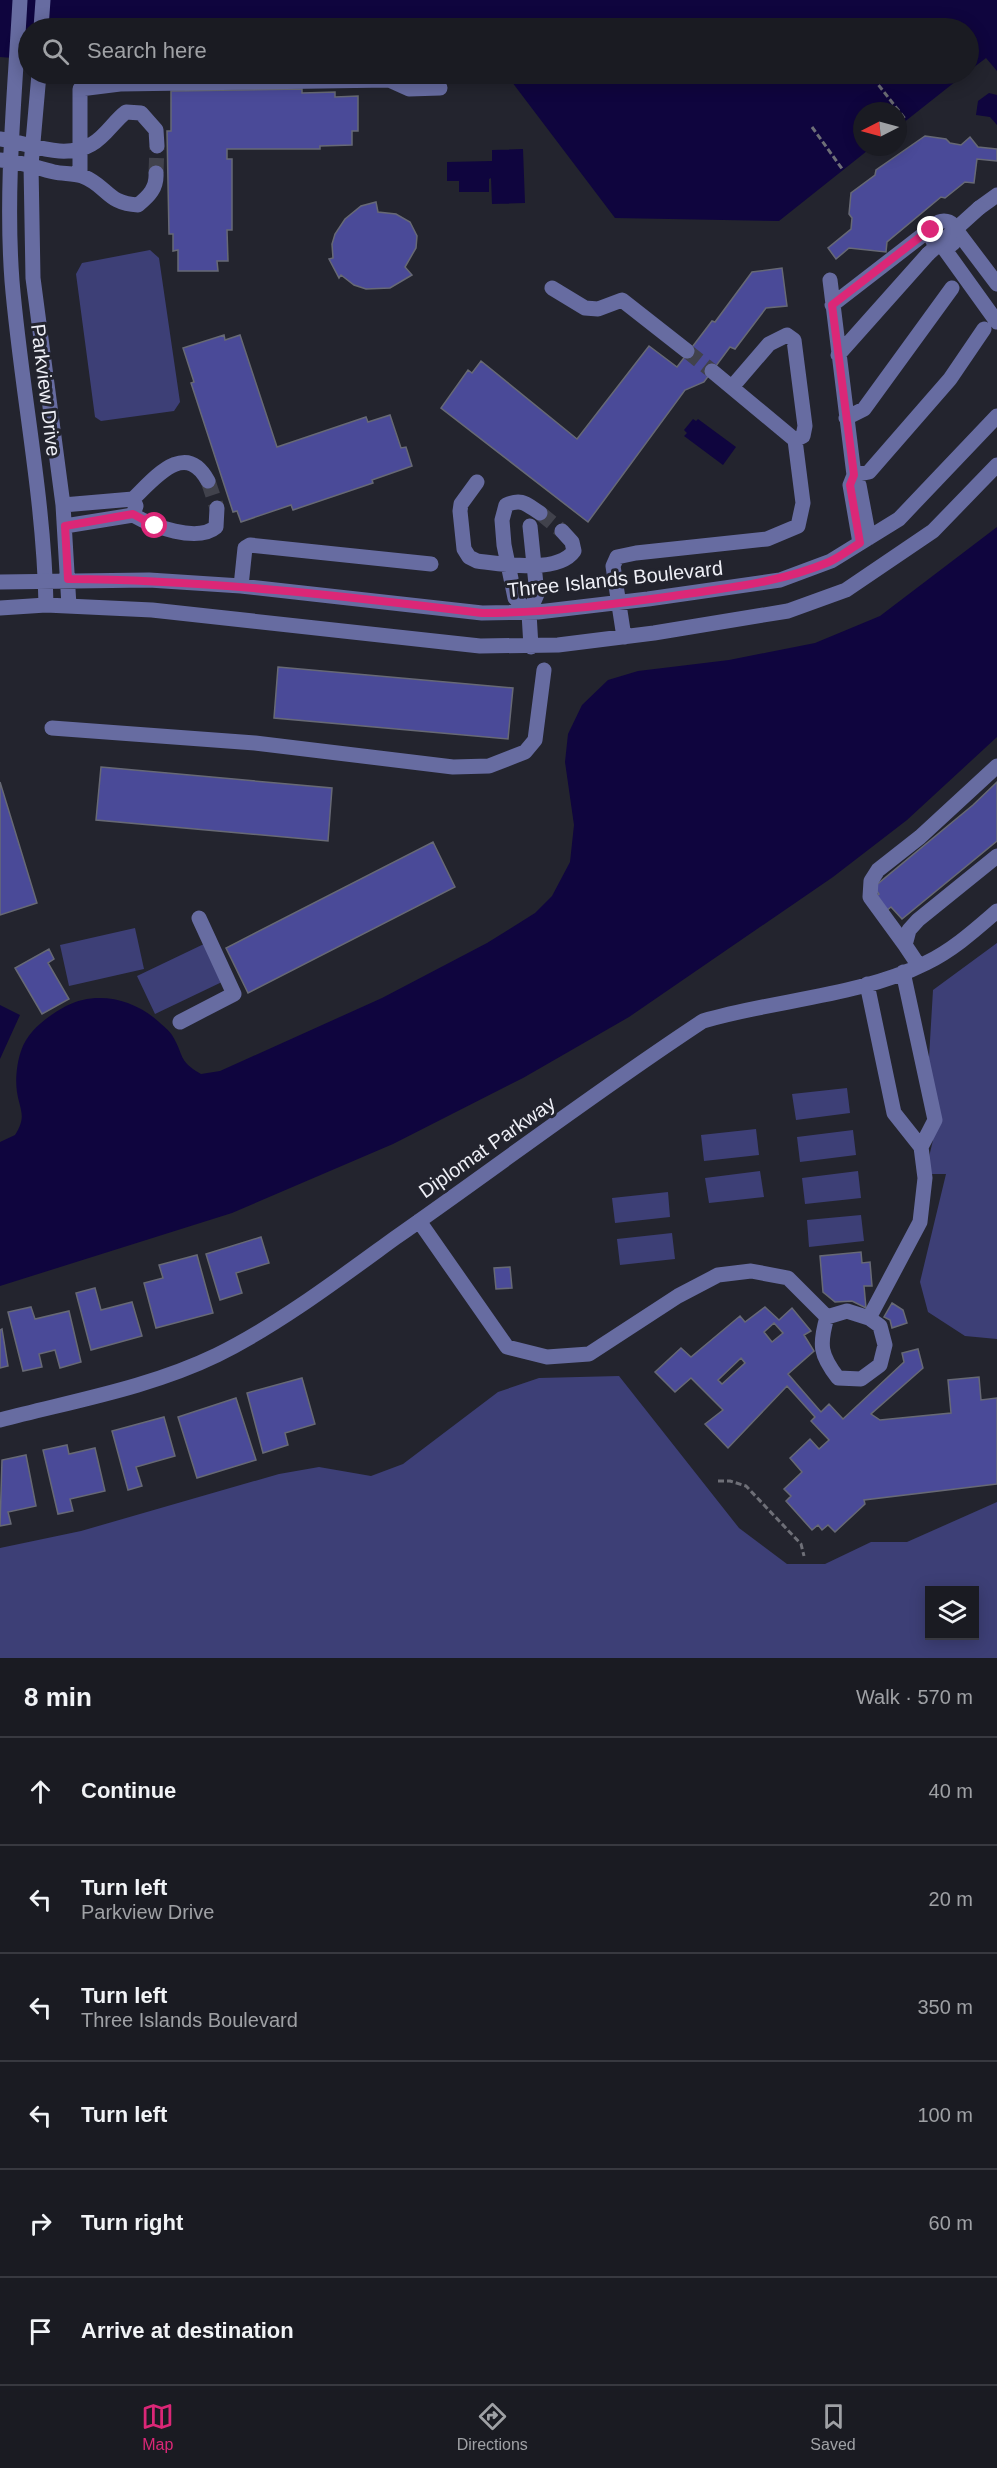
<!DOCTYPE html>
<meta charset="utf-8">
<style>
body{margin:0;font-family:Helvetica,sans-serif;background:#23242a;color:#f1f3f6}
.controls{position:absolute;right:18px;bottom:18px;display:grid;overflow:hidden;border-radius:0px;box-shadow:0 3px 15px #0003}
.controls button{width:54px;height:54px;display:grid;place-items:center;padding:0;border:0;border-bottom:2px solid #383940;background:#1a1b22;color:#f1f3f6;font:30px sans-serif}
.compass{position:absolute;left:853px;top:102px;width:54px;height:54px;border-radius:50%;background:#1a1b22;box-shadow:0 3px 15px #0003;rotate:264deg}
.stop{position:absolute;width:18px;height:18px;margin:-14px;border:4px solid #db2777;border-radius:50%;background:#fff}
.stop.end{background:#db2777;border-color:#fff;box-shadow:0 2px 6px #0008}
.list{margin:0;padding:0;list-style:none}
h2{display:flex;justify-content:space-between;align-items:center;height:78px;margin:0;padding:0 24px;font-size:26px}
h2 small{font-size:20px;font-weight:400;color:#9fa1a5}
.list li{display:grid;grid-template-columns:39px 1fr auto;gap:18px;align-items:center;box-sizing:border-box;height:108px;padding:0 24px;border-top:2px solid #383940}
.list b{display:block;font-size:22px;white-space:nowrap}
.list p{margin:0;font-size:20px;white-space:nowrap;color:#9fa1a5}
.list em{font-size:20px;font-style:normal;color:#9fa1a5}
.icon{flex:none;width:33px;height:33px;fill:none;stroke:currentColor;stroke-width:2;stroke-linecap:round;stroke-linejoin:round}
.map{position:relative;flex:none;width:997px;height:1658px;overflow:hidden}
.search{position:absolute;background:#1a1b22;box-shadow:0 3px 15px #0003;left:18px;right:18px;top:18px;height:66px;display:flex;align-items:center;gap:15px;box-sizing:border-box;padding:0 21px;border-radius:33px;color:#9fa1a5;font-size:22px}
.sheet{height:726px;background:#1a1b22}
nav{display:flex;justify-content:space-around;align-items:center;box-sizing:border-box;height:84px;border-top:2px solid #383940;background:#1a1b22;font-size:16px;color:#9fa1a5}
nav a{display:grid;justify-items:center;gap:3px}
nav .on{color:#db2777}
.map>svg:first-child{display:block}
</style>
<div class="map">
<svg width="997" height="1658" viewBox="0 0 997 1658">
<rect width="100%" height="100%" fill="#23242e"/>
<path fill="#3d3f76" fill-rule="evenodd" d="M150,250L159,258L180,402L174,411L101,421L95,417L76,274L82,263Z
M135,928L144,969L69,986L60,945Z
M206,943L224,981L155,1014L137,976Z
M997,943V1339L965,1336L928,1312L920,1282L946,1174H925L933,1140L928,1075L933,990Z
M847,1088L850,1113L796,1120L792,1094Z
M756,1129L759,1155L704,1161L701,1135Z
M853,1130L856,1155L800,1162L797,1137Z
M760,1171L764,1197L709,1203L705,1178Z
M858,1171L861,1198L805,1204L802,1178Z
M668,1192L670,1217L615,1223L612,1198Z
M861,1215L864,1241L809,1247L807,1220Z
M672,1233L675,1259L620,1265L617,1239Z
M619,1376L739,1528L787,1564H825L871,1542H907L997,1502V1658H0V1548L81,1531L279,1474L319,1467L371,1476L403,1464L498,1392L539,1378ZM930,1590H974V1636H930Z"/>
<path fill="#0f053e" d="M0,0H997V71L986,58L969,71L968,28H28V59L0,57Z
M506,74H965L898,127V111H862V147H872L779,221L615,218Z
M989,93L997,95V125L990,117L976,115L978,101Z
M523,149L525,203L492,204L491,178L489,179V192H459V181H447V162L492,161V150Z
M693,419L696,421L698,419L736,447L723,465L684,436L687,433L684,430Z
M997,527V737L907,820L833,877L629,1017L523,1078L393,1144L232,1213L0,1286V1142L15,1135C27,1116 20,1111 17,1092C15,1080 17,1062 21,1051C28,1030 48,1016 66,1006C97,990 134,999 159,1022C163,1026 169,1030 172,1035C185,1056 177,1060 201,1074L220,1071L382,998L487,943L535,913L552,896L570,862L574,825L565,762L568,734L582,705L608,680L638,671L729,660L815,643L880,616Z
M0,1005L20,1015L0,1059Z"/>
<path fill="#4a4a98" stroke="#676975" stroke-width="1.5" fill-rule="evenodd" d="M302,89V93L335,92V97L358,96V131H352V145L320,146V149H227V159H232V230H227L228,261H217L218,271H178V250L173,251V234H169L167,131H171V91Z
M925,136L946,139L950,143L961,145L970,137L978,147L997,149V161L977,159L974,183L965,182L945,198L941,197L887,242L886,252L849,248L836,259L828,248L851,229L852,218L849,214L851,193L875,175L876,170Z
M376,202L378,212L396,214L410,222L417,236L416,248L405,267L412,275L390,288L366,289L354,285L341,275L339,278L329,259L333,258L332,244L335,234L345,219L361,206Z
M782,268L787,306L766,308L735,349L730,347L704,382L685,390L588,522L441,408L468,370L472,373L481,361L577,439L649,346L677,367L712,321L715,322L752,272Z
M224,335L225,340L240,335L277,447L366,417L368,422L390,415L401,448L406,447L412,466L372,480L373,483L293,510L291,505L241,522L237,511L233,512L191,383L194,382L183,348Z
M278,667L513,688L508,739L274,718Z
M101,767L332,788L328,841L96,820Z
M0,782L37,903L0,915Z
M997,782V841L902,919L891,907L886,911L875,897L879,894L874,887L973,805Z
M433,842L455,887L248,993L226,948Z
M49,949L54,959L48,963L69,999L42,1014L15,968Z
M261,1237L269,1263L236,1273L242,1293L220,1300L206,1254Z
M861,1252L862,1263L870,1262L872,1286H864L866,1308L852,1301L835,1302L823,1292L820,1256Z
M197,1255L213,1313L156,1328L144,1283L163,1278L159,1265Z
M510,1267L512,1288L496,1289L494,1268Z
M95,1288L101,1310L132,1302L142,1336L91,1350L76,1293Z
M892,1303L903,1310L907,1323L892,1328L890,1320L884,1317Z
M31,1307L35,1319L69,1311L81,1362L60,1368L55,1350L39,1354L42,1367L23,1371L8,1312Z
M765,1307L779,1320L792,1308L811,1331L804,1335L814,1351L788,1374L821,1412L829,1404L843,1419L904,1362L902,1353L918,1349L923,1368L871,1414L880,1420L951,1413L948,1380L979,1377L981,1400L997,1398V1484L864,1500L865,1504L835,1532L828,1525L822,1530L818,1525L812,1530L786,1501L791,1496L784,1489L802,1472L790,1458L810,1439L819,1449L829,1440L811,1421L815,1417L787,1386L728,1448L705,1424L723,1410L691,1378L675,1392L655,1372L681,1348L691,1357L740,1316L745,1322ZM774,1323L783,1333L772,1342L764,1332ZM741,1358L745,1363L722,1384L718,1380Z
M2,1329L8,1366L0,1368V1330Z
M302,1378L315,1424L285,1433L288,1445L263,1453L247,1393Z
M236,1398L256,1460L197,1478L178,1417Z
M164,1417L175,1456L136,1467L142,1486L128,1490L112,1431Z
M67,1445L69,1454L95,1448L105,1491L70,1499L73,1511L58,1514L43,1450Z
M26,1455L36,1506L8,1512L11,1524L0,1526L2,1460Z"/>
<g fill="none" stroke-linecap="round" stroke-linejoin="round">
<path stroke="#41424c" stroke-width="15" stroke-dasharray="15 8" stroke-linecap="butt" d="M156,173L157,146
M687,351L712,371
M208,481L217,508
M540,513L562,531"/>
<path stroke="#6e6f77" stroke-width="3" stroke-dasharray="6 3" stroke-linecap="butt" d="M873,78L906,120
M812,127L843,170
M718,1481H730L746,1486L801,1544L804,1556"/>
<path stroke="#676ca1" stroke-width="15" d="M20,0C15,93 5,188 12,281C21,389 44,496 46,605
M41,28L43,0
M39,74L31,165L33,278L63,505L69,606
M0,139C30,143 63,161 92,144C105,137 114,121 126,112L141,113L156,130L157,146
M0,160C19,161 36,168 54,172C63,174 74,173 82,176C107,185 107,204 138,205C149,196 157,188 156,173
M80,175V89L120,84L389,80L409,89L440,88
M979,208L997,195
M931 234a13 13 0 1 1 26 0a13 13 0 1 1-26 0Z
M957,231L997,284
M943,247L997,322
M830,280L854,475L869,472L950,379L984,329
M552,288L585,308L598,309L622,300L687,351
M832,305L933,227
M838,355L928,254
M732,387L769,344L787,335L794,340L805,426L803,436L795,440
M846,418L864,409L952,288
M477,482L461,504L460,511L464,549L469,557L477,561C502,564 558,574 574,551L572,542L562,531
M133,499C154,479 185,439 208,481
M63,505L133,499L136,506L133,515L65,526
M133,515C152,526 197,543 216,527L217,508
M530,526L537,594L529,613L531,647
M860,543L850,485L854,475L859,485L869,538
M0,582L149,580L241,586L482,613L538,612L648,599L780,580L831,561L899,519L997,416
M241,586L245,548L250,545L431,564
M0,608L46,605L152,610L480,646L558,645L654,633L788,611L846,590L933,531L997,465
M529,613L515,598L504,545L502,520L506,505C522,498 526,504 540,513
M624,637L613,566L617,557L636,553L767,539L798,526L803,503L795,440L712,371
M52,728L255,743L453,767L489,766L525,752L535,740L544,670
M905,945L870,897L871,881L878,870L920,837L997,766
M919,966L905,945L909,930L918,920L997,856
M903,972L935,1120L921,1147
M180,1022L234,994L199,918
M419,1221L507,1347L547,1357L589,1354L678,1296L718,1275L751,1271L788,1278L827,1317L847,1311L869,1318L920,1222L925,1178L921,1147L894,1113L867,984
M827,1317C819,1345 820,1355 838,1378L861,1379L880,1365L885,1345L880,1326L869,1318
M0,1420C72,1401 149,1388 217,1355C278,1325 340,1278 395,1238C498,1166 598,1090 703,1021C774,1000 861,996 926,963C953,950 975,930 997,911"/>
<path stroke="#676ca1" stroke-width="15" d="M928,254L979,208"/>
</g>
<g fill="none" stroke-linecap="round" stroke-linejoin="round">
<path stroke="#db2777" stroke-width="8" d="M155,526L133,514L65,526L68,579C207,580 344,596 482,613C546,613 609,605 673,596C726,588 779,583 829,562C840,557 850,549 860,543L850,485L854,475L832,305L933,227L931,230"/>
</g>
<g text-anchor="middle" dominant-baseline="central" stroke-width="6" stroke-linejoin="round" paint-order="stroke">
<g font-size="20" fill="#eeeff6" stroke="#23242e">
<text transform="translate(46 390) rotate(83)">Parkview Drive</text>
<text transform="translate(615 579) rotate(-6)">Three Islands Boulevard</text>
<text transform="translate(487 1147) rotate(-35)">Diplomat Parkway</text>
</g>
</g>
</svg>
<div class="controls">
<button><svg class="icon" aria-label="layers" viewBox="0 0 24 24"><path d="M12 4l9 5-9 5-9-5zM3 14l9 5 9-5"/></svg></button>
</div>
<svg class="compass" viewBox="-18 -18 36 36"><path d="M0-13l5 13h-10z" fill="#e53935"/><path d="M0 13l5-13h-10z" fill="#9fa1a5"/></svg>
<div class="stop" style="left:155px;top:526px"></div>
<div class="stop end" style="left:931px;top:230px"></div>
<div class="search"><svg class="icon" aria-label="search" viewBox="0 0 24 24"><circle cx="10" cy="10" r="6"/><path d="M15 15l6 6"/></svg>Search here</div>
</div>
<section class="sheet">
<h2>8 min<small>Walk · 570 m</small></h2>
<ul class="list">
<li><svg class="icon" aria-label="ahead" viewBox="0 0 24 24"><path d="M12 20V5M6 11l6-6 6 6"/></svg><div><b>Continue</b></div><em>40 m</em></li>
<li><svg class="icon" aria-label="left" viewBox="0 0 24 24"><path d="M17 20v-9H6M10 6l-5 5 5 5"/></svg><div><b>Turn left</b><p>Parkview Drive</p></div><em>20 m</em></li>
<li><svg class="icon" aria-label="left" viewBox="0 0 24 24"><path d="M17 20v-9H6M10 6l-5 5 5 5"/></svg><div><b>Turn left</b><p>Three Islands Boulevard</p></div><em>350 m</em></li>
<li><svg class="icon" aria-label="left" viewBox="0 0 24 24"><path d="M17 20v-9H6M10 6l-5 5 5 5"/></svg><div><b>Turn left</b></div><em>100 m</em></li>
<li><svg class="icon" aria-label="right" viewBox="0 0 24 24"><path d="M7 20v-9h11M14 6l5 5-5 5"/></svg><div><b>Turn right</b></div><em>60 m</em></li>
<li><svg class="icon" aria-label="arrive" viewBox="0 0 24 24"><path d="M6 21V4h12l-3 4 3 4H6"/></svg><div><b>Arrive at destination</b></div></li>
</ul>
</section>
<nav>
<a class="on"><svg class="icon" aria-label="map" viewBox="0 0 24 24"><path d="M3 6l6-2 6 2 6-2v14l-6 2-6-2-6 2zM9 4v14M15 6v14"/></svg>Map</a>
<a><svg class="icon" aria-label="directions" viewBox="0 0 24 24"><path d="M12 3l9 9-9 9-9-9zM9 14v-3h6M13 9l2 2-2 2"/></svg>Directions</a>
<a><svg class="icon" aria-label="saved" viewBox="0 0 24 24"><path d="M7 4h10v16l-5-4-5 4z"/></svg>Saved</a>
</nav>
